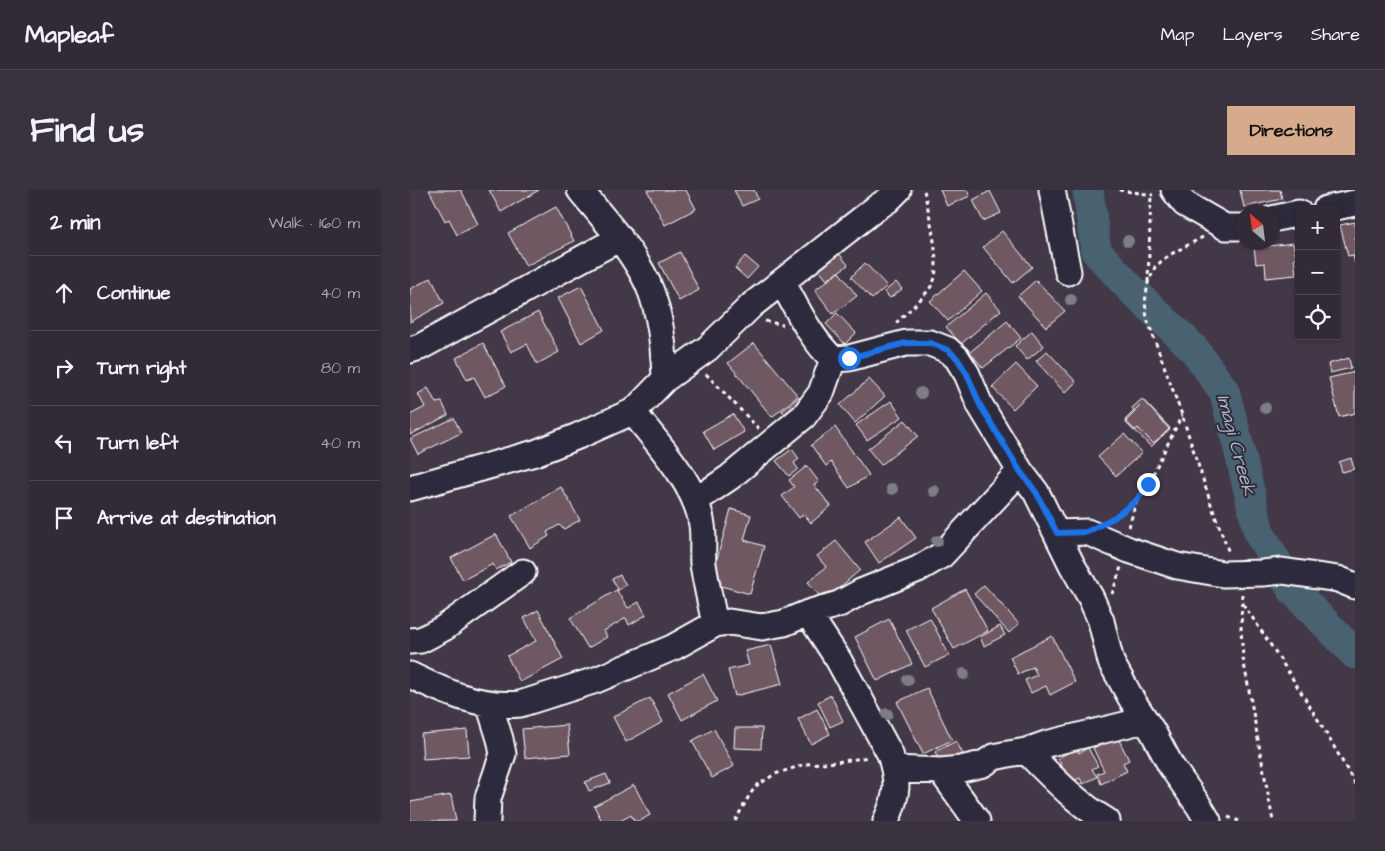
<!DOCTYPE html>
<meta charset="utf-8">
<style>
body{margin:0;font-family:"Architects Daughter",sans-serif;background:#3a323e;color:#f1f3f6}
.controls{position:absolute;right:15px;top:15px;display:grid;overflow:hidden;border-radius:0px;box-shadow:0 1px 4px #0004}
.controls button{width:45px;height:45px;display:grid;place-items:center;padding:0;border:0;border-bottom:1px solid #4d4651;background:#322a36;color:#f1f3f6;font:25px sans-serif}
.compass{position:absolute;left:825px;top:15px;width:45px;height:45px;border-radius:50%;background:#322a36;box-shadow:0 1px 4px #0004;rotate:332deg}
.stop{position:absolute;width:15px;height:15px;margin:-11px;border:4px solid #1a73e8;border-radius:50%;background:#fff}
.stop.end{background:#1a73e8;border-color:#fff;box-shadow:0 1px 5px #0008}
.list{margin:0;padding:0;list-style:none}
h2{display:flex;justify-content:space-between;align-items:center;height:65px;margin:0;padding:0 20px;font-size:21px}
h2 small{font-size:16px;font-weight:400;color:#a8a7ad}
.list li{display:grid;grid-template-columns:32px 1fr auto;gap:15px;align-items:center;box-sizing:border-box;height:75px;padding:0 20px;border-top:1px solid #4d4651}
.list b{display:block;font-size:19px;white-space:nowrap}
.list em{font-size:16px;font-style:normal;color:#a8a7ad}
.icon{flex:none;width:28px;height:28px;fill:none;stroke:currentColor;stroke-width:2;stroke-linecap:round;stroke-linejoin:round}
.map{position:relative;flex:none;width:945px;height:631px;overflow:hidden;border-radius:0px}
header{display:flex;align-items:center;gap:30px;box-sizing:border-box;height:70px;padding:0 25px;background:#322a36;border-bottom:1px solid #4d4651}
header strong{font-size:24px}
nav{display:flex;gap:28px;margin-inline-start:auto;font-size:18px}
.intro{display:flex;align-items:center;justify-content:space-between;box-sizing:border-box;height:120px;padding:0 30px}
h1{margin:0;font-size:35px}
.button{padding:12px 22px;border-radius:0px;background:#d6ab8b;color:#111;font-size:18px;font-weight:700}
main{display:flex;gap:30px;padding:0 30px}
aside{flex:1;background:#322a36;border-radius:0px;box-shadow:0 1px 4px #0004}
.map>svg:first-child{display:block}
</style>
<header>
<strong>Mapleaf</strong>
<nav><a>Map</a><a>Layers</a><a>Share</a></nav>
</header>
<div class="intro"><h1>Find us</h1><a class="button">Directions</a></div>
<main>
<aside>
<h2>2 min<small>Walk · 160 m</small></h2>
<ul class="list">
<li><svg class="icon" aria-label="ahead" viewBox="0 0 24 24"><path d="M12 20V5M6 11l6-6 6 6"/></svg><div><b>Continue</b></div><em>40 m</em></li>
<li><svg class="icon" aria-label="right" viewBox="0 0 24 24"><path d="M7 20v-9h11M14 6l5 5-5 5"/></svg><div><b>Turn right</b></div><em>80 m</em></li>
<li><svg class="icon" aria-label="left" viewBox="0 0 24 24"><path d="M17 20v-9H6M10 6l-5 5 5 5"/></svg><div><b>Turn left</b></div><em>40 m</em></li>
<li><svg class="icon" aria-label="arrive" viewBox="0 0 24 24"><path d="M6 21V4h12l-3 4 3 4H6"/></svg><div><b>Arrive at destination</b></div></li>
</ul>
</aside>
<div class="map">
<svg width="945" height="631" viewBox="0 0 945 631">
<rect width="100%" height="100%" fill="#423848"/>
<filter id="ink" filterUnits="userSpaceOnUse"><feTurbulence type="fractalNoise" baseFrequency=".02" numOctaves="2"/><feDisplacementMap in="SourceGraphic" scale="10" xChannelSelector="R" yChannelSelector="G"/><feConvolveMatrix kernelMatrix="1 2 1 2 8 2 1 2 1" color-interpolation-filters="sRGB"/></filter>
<g filter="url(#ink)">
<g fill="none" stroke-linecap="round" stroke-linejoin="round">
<path stroke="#496271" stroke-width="31" d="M678,0L686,61L720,98L784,159L814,201L825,242L849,343L883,400L945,464"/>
</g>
<path fill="#6f5862" stroke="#fff" d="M19,0H51L68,34L47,45L39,29L35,31Z
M79,0H129L91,22Z
M237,0H276L286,19L255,35Z
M324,0H344L348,9L332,16Z
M530,0H557L560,6L537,16Z
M830,0H870L872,9L834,17Z
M580,1L591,23L573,31L563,10Z
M146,17L164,51L116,76L98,43Z
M945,32V74L943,65L938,66L930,35Z
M592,41L622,77L603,93L573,57Z
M883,53L886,68H884L886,85L856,88L855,73L846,74L844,58Z
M270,62L289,100L269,111L249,73Z
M428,62L438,75L417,90L407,78Z
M335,66L348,77L337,89L325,78Z
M455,73L477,96L462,109L441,87Z
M554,81L572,101L538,131L520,111Z
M429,82L447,106L423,124L405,100Z
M21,88L34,113L0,132V99Z
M626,90L655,121L636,137L608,106Z
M486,92L492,99L480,108L474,102Z
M171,96L194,140L171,153L148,108Z
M576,103L591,120L551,154L536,137Z
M128,122L149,162L127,174L117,154L101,162L90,142Z
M427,123L446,143L435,154L416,134Z
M597,131L611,148L573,178L560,162Z
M622,141L634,156L617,170L605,156Z
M73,153L96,196L75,207L64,187L57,190L46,168Z
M344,153L388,206L362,227L318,173Z
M637,161L666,192L655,203L626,171Z
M939,168L941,178L920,183L918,174Z
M606,174L627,196L603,219L582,197Z
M945,182V223L929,227L919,188Z
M459,189L475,206L445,233L430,215Z
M18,198L26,213L32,212L38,225L0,245V225L15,217L8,204Z
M389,207L396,216L380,229L372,221Z
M732,209L760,240L743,253L728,238L724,241L715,232L725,222L722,218Z
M481,211L492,227L457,250L446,235Z
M734,211L760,238L741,257L715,230Z
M323,224L334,242L304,260L293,241Z
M44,228L51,243L8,264L0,249Z
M495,230L508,246L471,275L458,259Z
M425,237L459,285L439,298L421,272L416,276L401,255Z
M714,244L732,263L706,286L688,267Z
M382,259L389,269L384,273L388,279L379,286L366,271Z
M941,268L944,279L932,282L929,272Z
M397,276L409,292L404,295L421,316L401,333L394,324L389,328L372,306L384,297L379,290Z
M151,297L170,330L154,339L149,335L137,342L139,346L120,358L101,326Z
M321,319L341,325L334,350L354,356L340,404L300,393Z
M491,327L506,348L469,373L455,352Z
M86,344L101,372L86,380L83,374L53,390L41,368Z
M426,351L450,380L414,411L398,392L416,377L407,366Z
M210,385L216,395L207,401L218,418L229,412L236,425L219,435L216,428L194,441L197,447L178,458L160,428L208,399L202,389Z
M574,395L609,434L599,443L564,404Z
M555,399L578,441L544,459L521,418Z
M128,420L153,469L110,492L97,466L126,451L114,428Z
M520,428L539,465L515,477L496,440Z
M479,429L502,474L467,491L445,447Z
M590,436L595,445L574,456L570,447Z
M642,446L665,492L640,505L636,496L621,503L615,490L627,485L623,477L608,484L600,467Z
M361,455L372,494L325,506L318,480L339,475L335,461Z
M293,484L307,511L272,530L258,503Z
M517,498L542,550L513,564L487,512Z
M421,505L433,531L420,537L408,512Z
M240,508L253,532L216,552L203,527Z
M407,519L420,544L401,554L388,529Z
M157,535L160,564L115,568L112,539Z
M325,538H352L351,559L324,558Z
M304,539L324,576L302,588L282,551Z
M57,540L59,566L13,569L11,544Z
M707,546L719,570L713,573L717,581L691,594L687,584L694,581L683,558Z
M546,551L553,564L532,575L525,562Z
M667,558L669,563L678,558L688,576L682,579L687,587L673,594L670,588L660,593L648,568Z
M196,584L200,593L179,601L175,592Z
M224,595L240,625L230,631H224L221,625L210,631H192L184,616Z
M41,605L46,631H0V612Z"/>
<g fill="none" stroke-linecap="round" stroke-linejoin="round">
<g stroke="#fff" stroke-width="29">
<path id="minor" d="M170,0C192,27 216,53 233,84C250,114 254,155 255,189
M642,0L658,82
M764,0L775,14L815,37H832
M916,19L945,13
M862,29L889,23
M372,92C387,118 400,148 423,169L439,168L496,153H520L538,160L547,168L557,184L570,215L610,281L626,302L662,375L681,408L691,431L701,472L722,510L743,542L761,576L789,616L798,631
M0,160L10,157L210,48
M223,222C247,253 287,295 292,335C294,348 292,361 293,374C296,394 301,414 305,434
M0,298L125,263L168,246L224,221L255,189L298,158L342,115L466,18L478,10L488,0
M285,311L320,287L394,226L411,203L423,169
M647,343L677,342L719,360L767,376L813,384L853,383L872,381L928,389L945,396
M398,423L428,469L480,564C489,593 488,604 476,631
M0,451L11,450L34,438L113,382
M0,485C35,502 70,518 110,514L186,490L264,457L305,434L319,432L352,437L374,433L398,423L429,414L451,402L508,379L532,365L610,281
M616,561C641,586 666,613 697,631
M484,579L531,581L551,579L573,574L584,567L598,564L616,561L636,554L735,530
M531,581L567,631
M77,631L78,608L93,564L90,549L79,514"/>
</g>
<path stroke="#fff" stroke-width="3" stroke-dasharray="4 4" stroke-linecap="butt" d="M709,0L743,5
M793,47L763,63L753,70L745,77L738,93L735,112L737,129L772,225L801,314L819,363
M738,92L741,5
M355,131L373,135
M486,133C496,123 517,105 523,93C532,75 518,20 514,0
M296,184L349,239
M700,330L726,311L738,294L772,225
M719,337L726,312
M702,404L711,377
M832,404L831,440L833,468L863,631
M833,414C873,472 911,532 945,594
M818,627L829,631
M325,631L339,606L346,596L365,584L396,574L427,572L459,567"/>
<use href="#minor" stroke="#2f2a3d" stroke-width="25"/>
</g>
<g fill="#7d7d82">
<circle cx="718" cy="51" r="6"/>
<circle cx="661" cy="110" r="6"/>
<circle cx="511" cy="203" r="6"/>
<circle cx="855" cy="218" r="6"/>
<circle cx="482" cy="299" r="6"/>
<circle cx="524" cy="301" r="6"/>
<circle cx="527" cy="351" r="6"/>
<circle cx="554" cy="484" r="6"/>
<circle cx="498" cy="490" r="6"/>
<circle cx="477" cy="524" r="6"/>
</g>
</g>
<g fill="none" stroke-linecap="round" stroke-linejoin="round" filter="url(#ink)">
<path stroke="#1a73e8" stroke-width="6" d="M439,168L496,153H520L538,160L547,168L557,184L570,215L610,281L626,302L647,343L677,342L705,327L726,311L738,294"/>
</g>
<g text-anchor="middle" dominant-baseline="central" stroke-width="4" stroke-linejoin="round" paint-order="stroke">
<g font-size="19" font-style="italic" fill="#adb8bf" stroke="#2f2a3d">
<text transform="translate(826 255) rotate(75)">Imagi Creek</text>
</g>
</g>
</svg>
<div class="controls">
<button>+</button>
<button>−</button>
<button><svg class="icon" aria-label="locate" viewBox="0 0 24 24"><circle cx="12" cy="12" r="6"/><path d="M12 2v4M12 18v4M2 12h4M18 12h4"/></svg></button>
</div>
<svg class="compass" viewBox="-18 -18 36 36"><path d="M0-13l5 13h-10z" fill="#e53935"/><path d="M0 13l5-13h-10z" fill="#a8a7ad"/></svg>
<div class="stop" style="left:439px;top:168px"></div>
<div class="stop end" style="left:738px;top:294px"></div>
</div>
</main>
